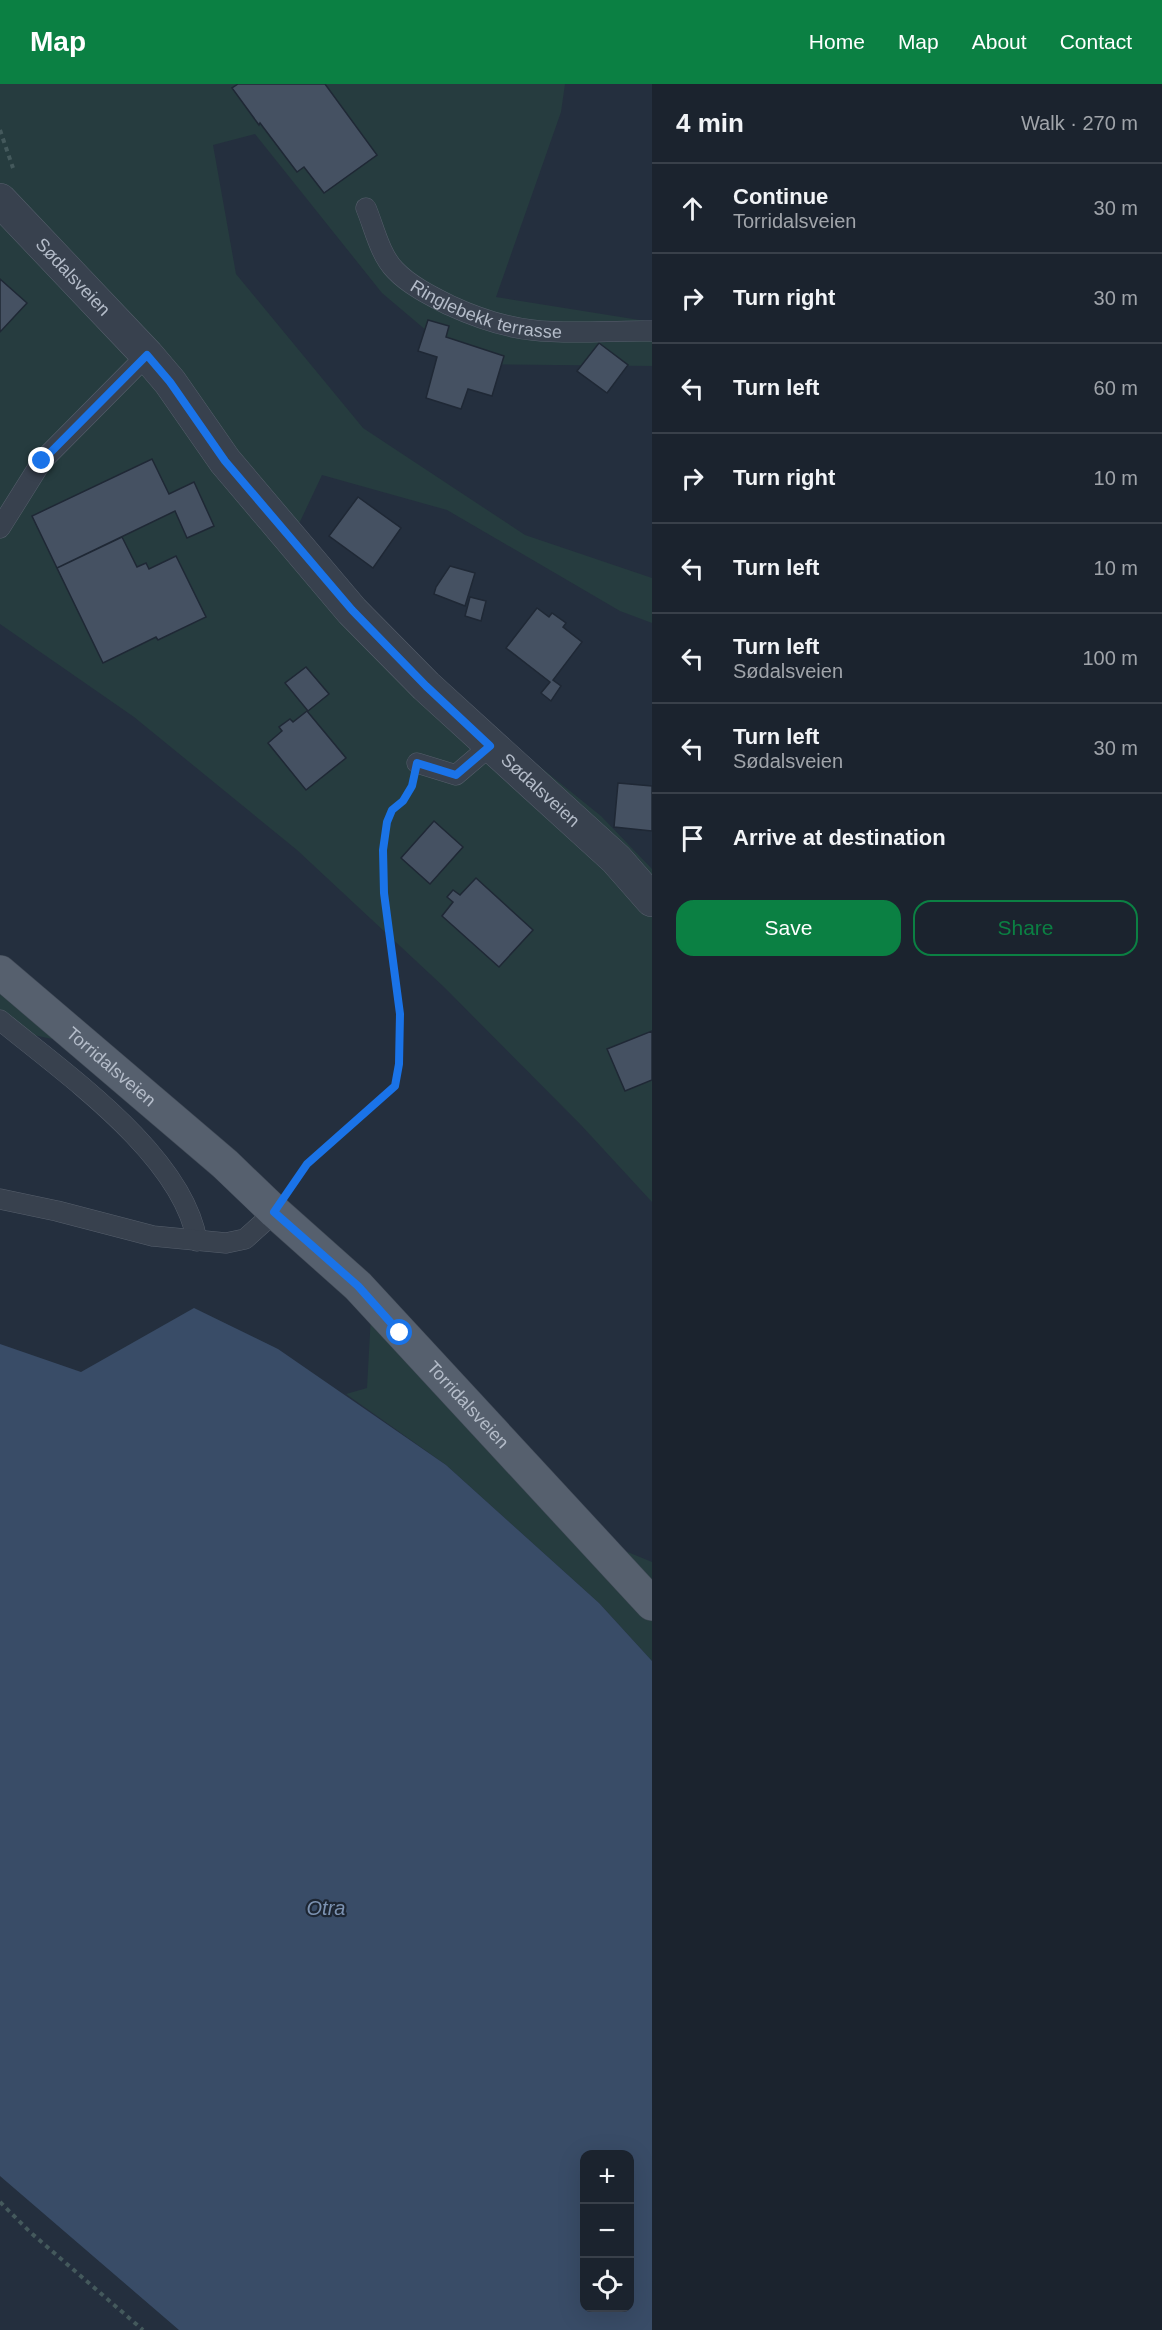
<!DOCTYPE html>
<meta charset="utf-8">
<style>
body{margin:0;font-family:Arial,sans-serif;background:#242b36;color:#f1f3f6}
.controls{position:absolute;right:18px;bottom:18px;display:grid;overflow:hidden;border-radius:12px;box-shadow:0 6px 24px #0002}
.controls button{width:54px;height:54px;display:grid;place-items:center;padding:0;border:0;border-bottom:2px solid #39404a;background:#1b232e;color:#f1f3f6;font:30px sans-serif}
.stop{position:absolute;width:18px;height:18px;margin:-14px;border:4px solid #1a73e8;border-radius:50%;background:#fff}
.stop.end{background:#1a73e8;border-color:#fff;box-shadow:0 2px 6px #0008}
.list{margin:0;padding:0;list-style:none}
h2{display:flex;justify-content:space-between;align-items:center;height:78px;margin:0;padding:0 24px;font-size:26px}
h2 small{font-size:20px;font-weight:400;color:#a0a4aa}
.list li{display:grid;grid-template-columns:39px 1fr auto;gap:18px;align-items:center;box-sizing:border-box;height:90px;padding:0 24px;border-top:2px solid #39404a}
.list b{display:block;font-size:22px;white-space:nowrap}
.list p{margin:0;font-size:20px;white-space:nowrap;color:#a0a4aa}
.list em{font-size:20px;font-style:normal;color:#a0a4aa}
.actions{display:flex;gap:12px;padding:18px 24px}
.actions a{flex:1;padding:14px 0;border:2px solid #0b8043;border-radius:18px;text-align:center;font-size:21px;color:#0b8043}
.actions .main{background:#0b8043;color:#fff}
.icon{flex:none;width:33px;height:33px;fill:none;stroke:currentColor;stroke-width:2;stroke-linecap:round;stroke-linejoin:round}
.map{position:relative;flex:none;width:652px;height:2246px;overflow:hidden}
header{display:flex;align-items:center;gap:36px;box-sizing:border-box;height:84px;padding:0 30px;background:#0b8043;color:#fff}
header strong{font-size:28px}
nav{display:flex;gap:33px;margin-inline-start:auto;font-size:21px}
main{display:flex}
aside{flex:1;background:#1b232e}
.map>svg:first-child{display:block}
</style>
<header>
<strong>Map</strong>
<nav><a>Home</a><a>Map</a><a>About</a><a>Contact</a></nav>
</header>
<main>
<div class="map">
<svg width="652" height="2246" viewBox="0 0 652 2246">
<rect width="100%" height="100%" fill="#242f3e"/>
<path fill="#263c3f" d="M0,0H565L561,28L496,213L652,238V282L466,280L382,209L255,50L213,61L236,190L363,344L525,451L652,494V539L620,527L447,426L322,391L297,444L425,590L601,732L652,785V1118L581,1041L444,903L297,766L134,633L0,540Z
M0,888L271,1114L476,1318L613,1462L652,1478V1577L599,1519L446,1381L346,1310L367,1304L371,1231L213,1068L102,976L81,961L0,944Z"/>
<path fill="#394c67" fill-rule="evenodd" d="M194,1224L278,1265L446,1381L599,1519L652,1577V2246H179L0,2092V1260L81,1288ZM584,2070H630V2224H584Z"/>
<path fill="#455162" stroke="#1f2835" stroke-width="1.5" d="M238,0H325L377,71L324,109L304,83L297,88L260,39L259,41L232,4Z
M0,195L27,219L0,248Z
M428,236L449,242L446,253L504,272L492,312L468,305L461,325L426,314L437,273L418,267Z
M599,259L628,281L607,309L577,287Z
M152,375L169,410L194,398L214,442L187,454L175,427L57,484L32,432Z
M358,413L401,444L373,484L329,452Z
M122,453L137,483L146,479L149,485L176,472L206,533L158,556L156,553L103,579L57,484Z
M450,482L475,489L465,522L434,510L436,503Z
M470,513L486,517L481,537L465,532Z
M537,524L549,533L552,529L566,539L563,543L582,558L553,596L561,602L551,617L541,609L550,598L506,564Z
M306,583L329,610L308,627L285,599Z
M307,627L346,674L306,706L268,659L282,647L279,643L290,635L293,638Z
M618,699L652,702V747L614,743Z
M434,737L463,763L430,800L401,774Z
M476,794L533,846L499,883L442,832L453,818L447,813L453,806L460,811Z
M652,947V996L625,1007L607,965Z"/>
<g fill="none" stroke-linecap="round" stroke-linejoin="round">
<g stroke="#565f6c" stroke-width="21">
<g id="lane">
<path id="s1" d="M366,124C374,143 380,171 395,186C409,201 431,212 449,221C475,233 504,243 532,246C572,251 612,246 652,247"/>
<path d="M0,444L42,377L147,271"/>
<path d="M417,679L456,691L490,662"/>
<path d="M0,936C64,989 183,1071 197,1157"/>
<path d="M0,1115L57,1127L153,1152L226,1159L245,1155L275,1128"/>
</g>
</g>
<g stroke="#565f6c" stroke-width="34">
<g id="street">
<path id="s2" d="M0,116L147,271L170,298L225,377L352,527L426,602L616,775L652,816"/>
</g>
</g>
<g stroke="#414a57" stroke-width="34">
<g id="primary">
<path id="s3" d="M0,888L225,1080L275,1128L358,1202L652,1520"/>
</g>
</g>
<path stroke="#44595c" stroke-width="4" stroke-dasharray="4.5 4.5" stroke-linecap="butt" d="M0,46L13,84
M293,1100L307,1080L395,1002L399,980L400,930L384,809L383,766L387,738L392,726L403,717L410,706
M0,2118L30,2148L143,2246"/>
<use href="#lane" stroke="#38414e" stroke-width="20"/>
<use href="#street" stroke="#38414e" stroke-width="33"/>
<use href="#primary" stroke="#56606e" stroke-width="33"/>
</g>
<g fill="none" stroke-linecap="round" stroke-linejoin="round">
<path stroke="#1a73e8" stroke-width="8" d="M42,377L147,271L170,298L225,377L352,526L426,602L490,662L456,691L417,679L412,702L403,717L392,726L387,738L383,766L384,809L400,930L399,980L395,1002L307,1080L274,1128L358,1202L400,1249"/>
</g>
<g text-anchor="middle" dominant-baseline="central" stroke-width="4.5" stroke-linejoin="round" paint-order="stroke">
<g font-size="18" fill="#b4bcc9" stroke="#1d2633">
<text stroke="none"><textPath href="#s2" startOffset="106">Sødalsveien</textPath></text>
<text stroke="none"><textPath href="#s1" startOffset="171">Ringlebekk terrasse</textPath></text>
<text stroke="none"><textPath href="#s2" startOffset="802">Sødalsveien</textPath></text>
<text stroke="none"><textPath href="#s3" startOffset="146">Torridalsveien</textPath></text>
<text stroke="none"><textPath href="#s3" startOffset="638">Torridalsveien</textPath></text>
</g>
<g font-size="20" font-style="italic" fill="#7c92b1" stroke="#1d2633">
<text x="326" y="1824">Otra</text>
</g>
</g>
</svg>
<div class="controls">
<button>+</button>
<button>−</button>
<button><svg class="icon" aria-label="locate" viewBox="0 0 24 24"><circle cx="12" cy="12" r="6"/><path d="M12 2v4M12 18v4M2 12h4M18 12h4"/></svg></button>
</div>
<div class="stop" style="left:400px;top:1249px"></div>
<div class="stop end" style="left:42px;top:377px"></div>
</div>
<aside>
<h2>4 min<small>Walk · 270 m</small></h2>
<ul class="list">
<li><svg class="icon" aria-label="ahead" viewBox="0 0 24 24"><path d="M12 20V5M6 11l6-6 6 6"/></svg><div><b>Continue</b><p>Torridalsveien</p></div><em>30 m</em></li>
<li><svg class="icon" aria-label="right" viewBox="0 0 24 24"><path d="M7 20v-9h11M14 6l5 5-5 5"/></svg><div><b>Turn right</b></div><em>30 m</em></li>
<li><svg class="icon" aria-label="left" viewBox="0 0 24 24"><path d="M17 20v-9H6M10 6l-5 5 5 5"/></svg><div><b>Turn left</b></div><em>60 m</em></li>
<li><svg class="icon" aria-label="right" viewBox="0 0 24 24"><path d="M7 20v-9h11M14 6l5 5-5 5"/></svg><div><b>Turn right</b></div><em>10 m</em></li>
<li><svg class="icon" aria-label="left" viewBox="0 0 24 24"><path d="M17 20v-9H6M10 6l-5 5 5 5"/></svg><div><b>Turn left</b></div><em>10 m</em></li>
<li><svg class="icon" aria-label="left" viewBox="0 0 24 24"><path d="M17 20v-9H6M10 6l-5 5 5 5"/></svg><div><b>Turn left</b><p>Sødalsveien</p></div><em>100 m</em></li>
<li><svg class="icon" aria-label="left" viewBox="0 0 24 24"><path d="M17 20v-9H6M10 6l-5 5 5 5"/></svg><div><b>Turn left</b><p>Sødalsveien</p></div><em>30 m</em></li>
<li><svg class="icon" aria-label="arrive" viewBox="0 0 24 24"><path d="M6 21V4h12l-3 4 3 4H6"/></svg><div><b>Arrive at destination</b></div></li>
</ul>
<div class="actions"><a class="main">Save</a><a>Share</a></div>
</aside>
</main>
